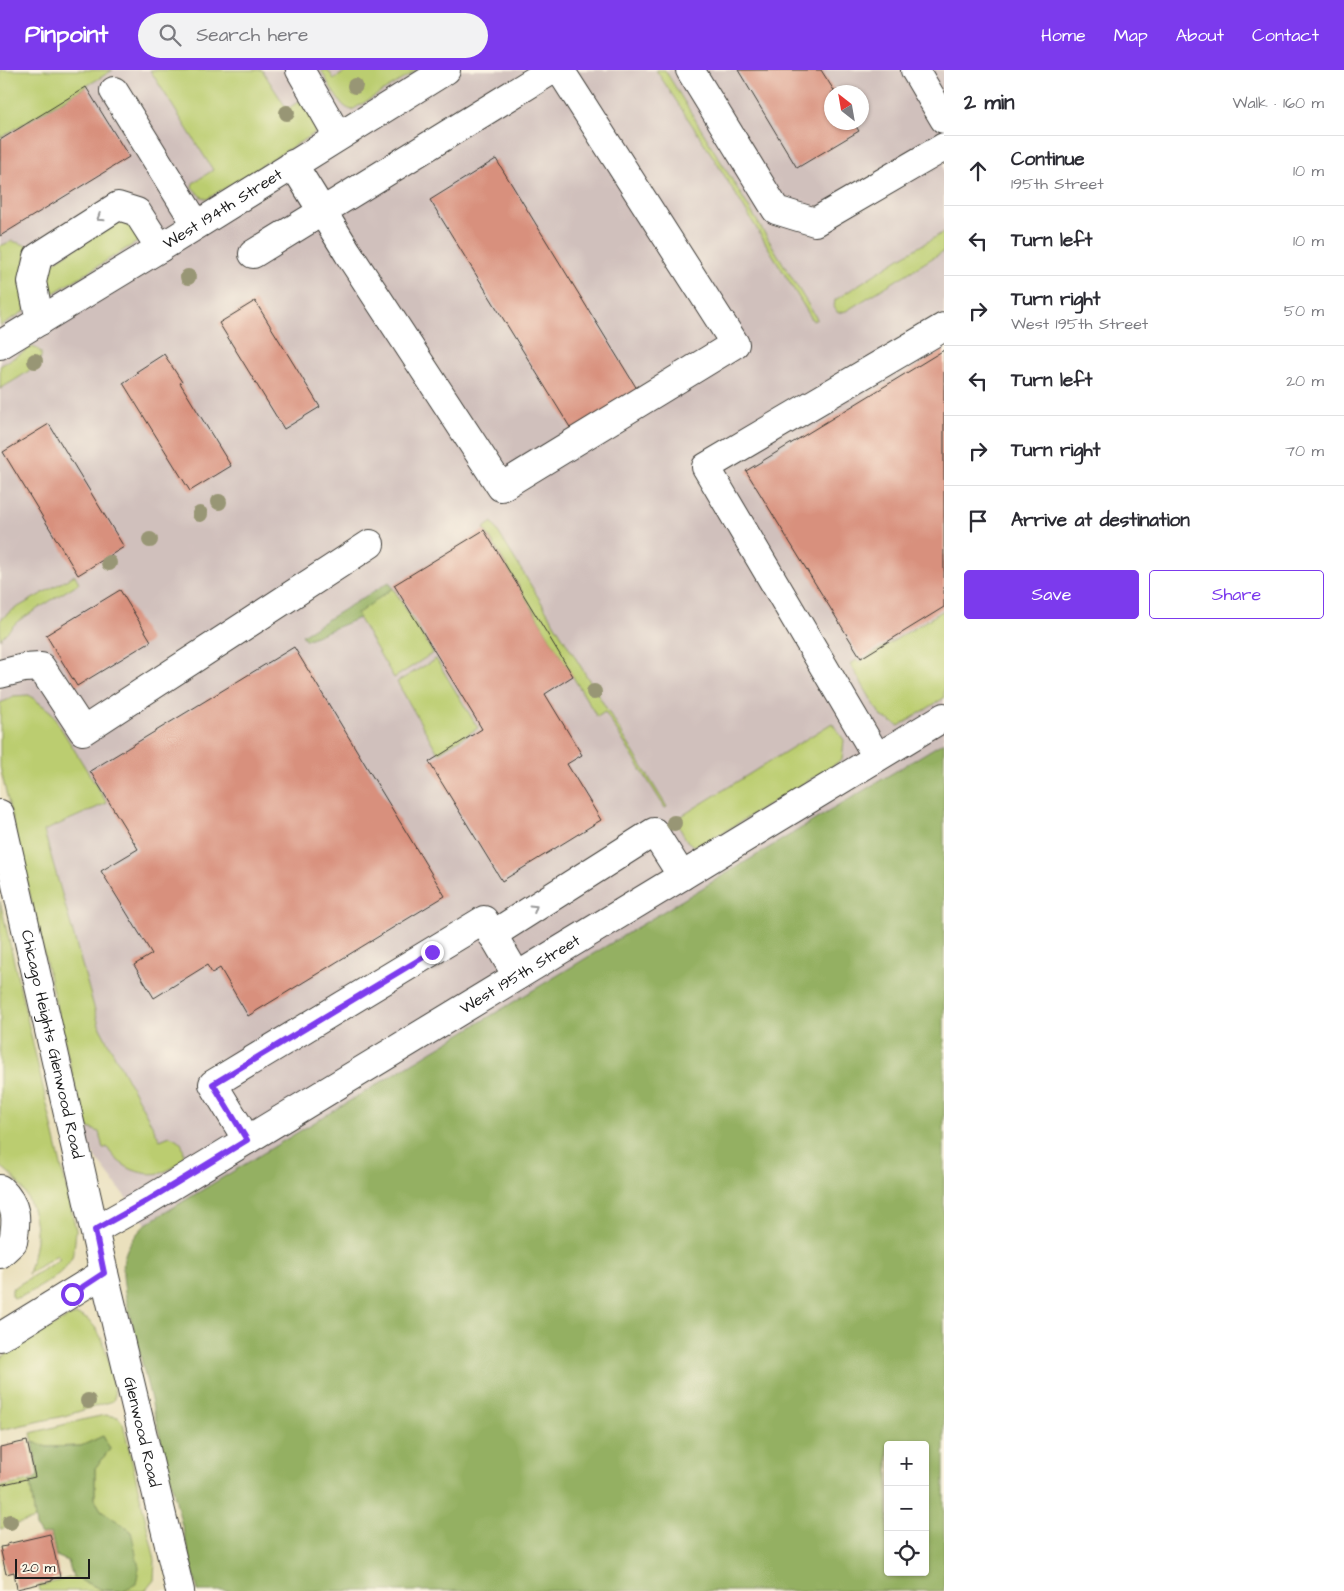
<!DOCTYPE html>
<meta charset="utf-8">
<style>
body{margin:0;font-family:"Architects Daughter",sans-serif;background:#f2f2f3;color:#2b2b33}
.controls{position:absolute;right:15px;bottom:15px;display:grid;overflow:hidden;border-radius:5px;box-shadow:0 1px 4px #0004}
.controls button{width:45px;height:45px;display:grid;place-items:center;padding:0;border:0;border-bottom:1px solid #e1e1e2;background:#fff;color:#2b2b33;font:25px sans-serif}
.compass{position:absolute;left:824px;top:15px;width:45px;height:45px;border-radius:50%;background:#fff;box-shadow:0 1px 4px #0004;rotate:329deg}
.scale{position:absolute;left:15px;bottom:12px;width:75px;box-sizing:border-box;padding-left:5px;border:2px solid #1c1c1c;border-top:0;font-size:14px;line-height:18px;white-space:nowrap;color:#1c1c1c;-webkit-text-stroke:4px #fcf5e5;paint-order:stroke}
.stop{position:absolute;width:15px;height:15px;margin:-11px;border:4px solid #7c3aed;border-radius:50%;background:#fff}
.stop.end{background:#7c3aed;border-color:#fff;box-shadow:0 1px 5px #0008}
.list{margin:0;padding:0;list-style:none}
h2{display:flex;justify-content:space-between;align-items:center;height:65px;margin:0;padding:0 20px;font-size:21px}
h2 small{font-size:16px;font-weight:400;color:#7c7c81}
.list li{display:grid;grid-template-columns:32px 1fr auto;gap:15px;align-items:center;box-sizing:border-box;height:70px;padding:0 20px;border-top:1px solid #e1e1e2}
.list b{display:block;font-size:19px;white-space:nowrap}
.list p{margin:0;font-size:16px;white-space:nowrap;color:#7c7c81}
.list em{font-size:16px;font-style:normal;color:#7c7c81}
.actions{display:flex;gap:10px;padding:15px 20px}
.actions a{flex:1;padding:11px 0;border:1px solid #7c3aed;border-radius:5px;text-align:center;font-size:18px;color:#7c3aed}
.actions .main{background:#7c3aed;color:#fff}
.icon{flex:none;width:28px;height:28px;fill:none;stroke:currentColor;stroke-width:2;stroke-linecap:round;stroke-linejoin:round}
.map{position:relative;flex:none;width:944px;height:1521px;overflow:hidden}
header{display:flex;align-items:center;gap:30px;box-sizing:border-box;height:70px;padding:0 25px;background:#7c3aed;color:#fff}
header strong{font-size:24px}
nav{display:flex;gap:28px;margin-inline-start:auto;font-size:18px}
.search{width:350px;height:45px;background:#f2f2f3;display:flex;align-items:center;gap:12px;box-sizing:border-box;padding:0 18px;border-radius:28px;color:#7c7c81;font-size:19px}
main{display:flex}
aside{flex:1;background:#fff}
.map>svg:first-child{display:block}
</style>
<header>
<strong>Pinpoint</strong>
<div class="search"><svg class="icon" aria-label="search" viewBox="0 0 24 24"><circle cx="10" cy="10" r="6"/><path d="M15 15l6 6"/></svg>Search here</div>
<nav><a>Home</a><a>Map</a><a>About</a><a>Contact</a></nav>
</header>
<main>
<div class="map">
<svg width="944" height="1521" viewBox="0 0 944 1521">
<rect width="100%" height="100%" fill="#fcf5e5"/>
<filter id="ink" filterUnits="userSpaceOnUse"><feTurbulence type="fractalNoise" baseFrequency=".02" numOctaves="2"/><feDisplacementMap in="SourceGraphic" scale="10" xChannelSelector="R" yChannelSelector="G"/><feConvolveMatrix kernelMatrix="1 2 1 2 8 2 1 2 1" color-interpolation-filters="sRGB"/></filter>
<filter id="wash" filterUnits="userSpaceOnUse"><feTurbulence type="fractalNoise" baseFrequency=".0096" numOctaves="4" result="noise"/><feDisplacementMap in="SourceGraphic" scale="20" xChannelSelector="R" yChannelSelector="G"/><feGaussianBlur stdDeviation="1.12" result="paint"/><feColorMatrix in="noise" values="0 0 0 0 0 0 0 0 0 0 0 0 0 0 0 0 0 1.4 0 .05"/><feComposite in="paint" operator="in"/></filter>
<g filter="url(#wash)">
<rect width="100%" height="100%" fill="#eae0bd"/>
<path fill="#d0c0bc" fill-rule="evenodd" d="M0,0H944V672L146,1154L89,1079L0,685ZM832,22H862V52H832Z"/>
<path fill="#bbcd70" stroke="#6c7446" d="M0,0H113L0,68Z
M150,0H262L287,39L304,28L315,53V63L207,129L200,126L192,117L193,113L213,100Z
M321,0H328L334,9L348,0H418L352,40C339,38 328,11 321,0Z
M656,0H665L817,249L813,251L713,87Z
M117,152C131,153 135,159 139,171L47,227L43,204L46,197Z
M944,162V181L846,241L838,243L834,237L835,230L898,189Z
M12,171L29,176L25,190V241L0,256V176Z
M32,277C36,278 39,279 41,283C45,295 9,313 0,319V296Z
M492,452L667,737L665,738L605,642L597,647L484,458Z
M75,505L79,513L18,551L0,569V550L11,541Z
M393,518L433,583L394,608L356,544Z
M944,540V628L899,656L881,646L850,594L857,590L859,592Z
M436,589L478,658L438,683L397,612Z
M29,625L51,642L107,733L44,761L100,958L160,1070L170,1066C183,1071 186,1079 182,1092C175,1096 168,1101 160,1103C139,1107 117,1095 107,1077L103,1079L99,1062L89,1058L80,1037L0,697V633L12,628L13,626Z
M832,653L844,670L842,690L704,774L693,776L687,771L675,750Z
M0,831L76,1160C75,1169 75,1178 72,1187C64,1205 35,1221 17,1228H14L12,1225V1219L60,1189L57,1185L28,1204C31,1193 35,1181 36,1170C38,1140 23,1112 0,1096Z
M77,1245C106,1251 110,1301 115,1325L113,1331L64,1346L0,1360V1288L61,1251L69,1247Z
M105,1345L118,1347L123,1353L155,1490L154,1510L145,1521H40L39,1516L73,1507L103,1520L131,1461L101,1440L95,1430V1398L110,1379L103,1366L81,1376L47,1377L33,1372L31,1363L86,1349Z
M30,1411L35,1449L0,1459V1417Z"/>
<path fill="#94b062" stroke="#58663f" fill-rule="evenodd" d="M389,512L393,518L357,544L359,548L306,570L302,565Z
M944,672V1521H198L126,1228C120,1193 121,1179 146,1154ZM888,1375H925V1502H888Z
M103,1366L110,1379L95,1398V1430L101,1440L131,1461L139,1498L136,1514L122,1521L103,1520L73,1507L68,1491L56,1486L51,1463L41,1465L36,1457L30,1411L38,1406L33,1372L47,1377L81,1376Z"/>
<g id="blocks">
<path fill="#d8907d" d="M738,0H821L835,22H832V52H853L859,61L797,98Z
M86,17L129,87L0,166V70Z
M496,89L642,327L576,367L430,130Z
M255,231L320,337L284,359L219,253Z
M944,280V537L861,588L746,401Z
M164,284L182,312L180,313L231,396L190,421L123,313L138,303L136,302Z
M49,354L124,477L78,505L3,382Z
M484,460L573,606L545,624L582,685L567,694L601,750L502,811L429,692L482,659L394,515Z
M120,520L151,571L77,616L46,565Z
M294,577L445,826L248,946L220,898L212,903L207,895L154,928L134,895L152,884L101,801L138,779L90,701Z
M27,1371L35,1407L0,1415V1377Z
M50,1464L60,1507L52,1509V1511L17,1519L14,1502L6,1504L0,1477L7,1476V1474Z"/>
</g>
</g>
<g filter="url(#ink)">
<use href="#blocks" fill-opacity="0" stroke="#3b3934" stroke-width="1"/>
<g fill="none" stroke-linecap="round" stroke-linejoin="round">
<g stroke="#3b3934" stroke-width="30">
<g id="minor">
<path d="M300,0L338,66"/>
<path d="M690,0L776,140L815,152L944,77"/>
<path d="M915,0L944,49"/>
<path d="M114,21L196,154"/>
<path d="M293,94L348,183L501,417L735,274L560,0"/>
<path d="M253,184L552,0"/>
<path d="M40,251L32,212L38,187L118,136L137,142L160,178"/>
<path id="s1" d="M0,275L160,178L446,0"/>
<path d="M0,604L24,598L41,597L83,661L370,474"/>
<path d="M877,687L706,397L944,257"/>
<path id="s2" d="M0,744L104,1203L180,1521"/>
<path d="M492,865L654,762L682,806"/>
<path d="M247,1070L213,1014L484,850L517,906"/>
<path d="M0,1119C18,1136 17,1149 13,1172L0,1184"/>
<path id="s3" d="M95,1160L145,1132L944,647"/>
<path d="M0,1267L104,1203"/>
</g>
</g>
<use href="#minor" stroke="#fff" stroke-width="28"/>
</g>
<g fill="#989674">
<circle cx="355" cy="16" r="8"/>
<circle cx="287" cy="43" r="8"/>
<circle cx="188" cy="207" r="8"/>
<circle cx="35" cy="291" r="8"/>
<circle cx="219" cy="432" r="8"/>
<circle cx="200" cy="444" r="8"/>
<circle cx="150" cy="470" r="8"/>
<circle cx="109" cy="493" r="8"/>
<circle cx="594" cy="622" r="8"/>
<circle cx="674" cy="753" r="8"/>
<circle cx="88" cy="1331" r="8"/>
<circle cx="10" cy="1452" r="8"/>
</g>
<defs><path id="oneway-chevron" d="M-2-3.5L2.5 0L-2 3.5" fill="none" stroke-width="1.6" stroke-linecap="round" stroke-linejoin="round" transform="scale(1.25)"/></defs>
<g stroke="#999">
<use href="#oneway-chevron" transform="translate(100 148) rotate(147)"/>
<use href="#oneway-chevron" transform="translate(534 838) rotate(-32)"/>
</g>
</g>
<g fill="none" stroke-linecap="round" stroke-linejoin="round" filter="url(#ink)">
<path stroke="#7c3aed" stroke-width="6" d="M72,1224L104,1203L95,1160L145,1132L247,1070L213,1014L432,882"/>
</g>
<g text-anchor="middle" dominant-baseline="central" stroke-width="4" stroke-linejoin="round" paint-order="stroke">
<g font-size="16" fill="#1c1c1c" stroke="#fcf5e5">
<text stroke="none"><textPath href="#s1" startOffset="261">West 194th Street</textPath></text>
<text stroke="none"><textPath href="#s3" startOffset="496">West 195th Street</textPath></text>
<text stroke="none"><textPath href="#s2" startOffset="236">Chicago Heights Glenwood Road</textPath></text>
<text stroke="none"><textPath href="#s2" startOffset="634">Glenwood Road</textPath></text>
</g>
</g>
</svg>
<div class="controls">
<button>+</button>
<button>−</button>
<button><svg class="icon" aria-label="locate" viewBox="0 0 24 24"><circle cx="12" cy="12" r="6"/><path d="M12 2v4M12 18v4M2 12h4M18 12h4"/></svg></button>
</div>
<svg class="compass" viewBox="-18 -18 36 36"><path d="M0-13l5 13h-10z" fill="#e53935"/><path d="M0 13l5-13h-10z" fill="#7c7c81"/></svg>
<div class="scale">20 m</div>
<div class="stop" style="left:72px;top:1224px"></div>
<div class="stop end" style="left:432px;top:882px"></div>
</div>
<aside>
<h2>2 min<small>Walk · 160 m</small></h2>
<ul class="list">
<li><svg class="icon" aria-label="ahead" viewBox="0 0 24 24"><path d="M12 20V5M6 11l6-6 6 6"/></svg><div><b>Continue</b><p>195th Street</p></div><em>10 m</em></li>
<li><svg class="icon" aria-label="left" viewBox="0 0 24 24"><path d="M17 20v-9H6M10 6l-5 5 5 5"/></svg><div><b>Turn left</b></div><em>10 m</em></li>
<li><svg class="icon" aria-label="right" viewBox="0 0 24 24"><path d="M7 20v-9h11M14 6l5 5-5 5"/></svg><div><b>Turn right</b><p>West 195th Street</p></div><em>50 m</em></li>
<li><svg class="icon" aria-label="left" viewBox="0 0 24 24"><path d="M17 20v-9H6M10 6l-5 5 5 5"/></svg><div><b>Turn left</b></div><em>20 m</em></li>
<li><svg class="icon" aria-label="right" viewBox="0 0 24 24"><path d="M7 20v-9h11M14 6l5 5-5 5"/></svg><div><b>Turn right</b></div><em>70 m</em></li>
<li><svg class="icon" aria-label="arrive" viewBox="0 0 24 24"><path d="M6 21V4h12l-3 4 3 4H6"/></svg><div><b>Arrive at destination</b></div></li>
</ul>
<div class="actions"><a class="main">Save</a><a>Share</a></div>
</aside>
</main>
